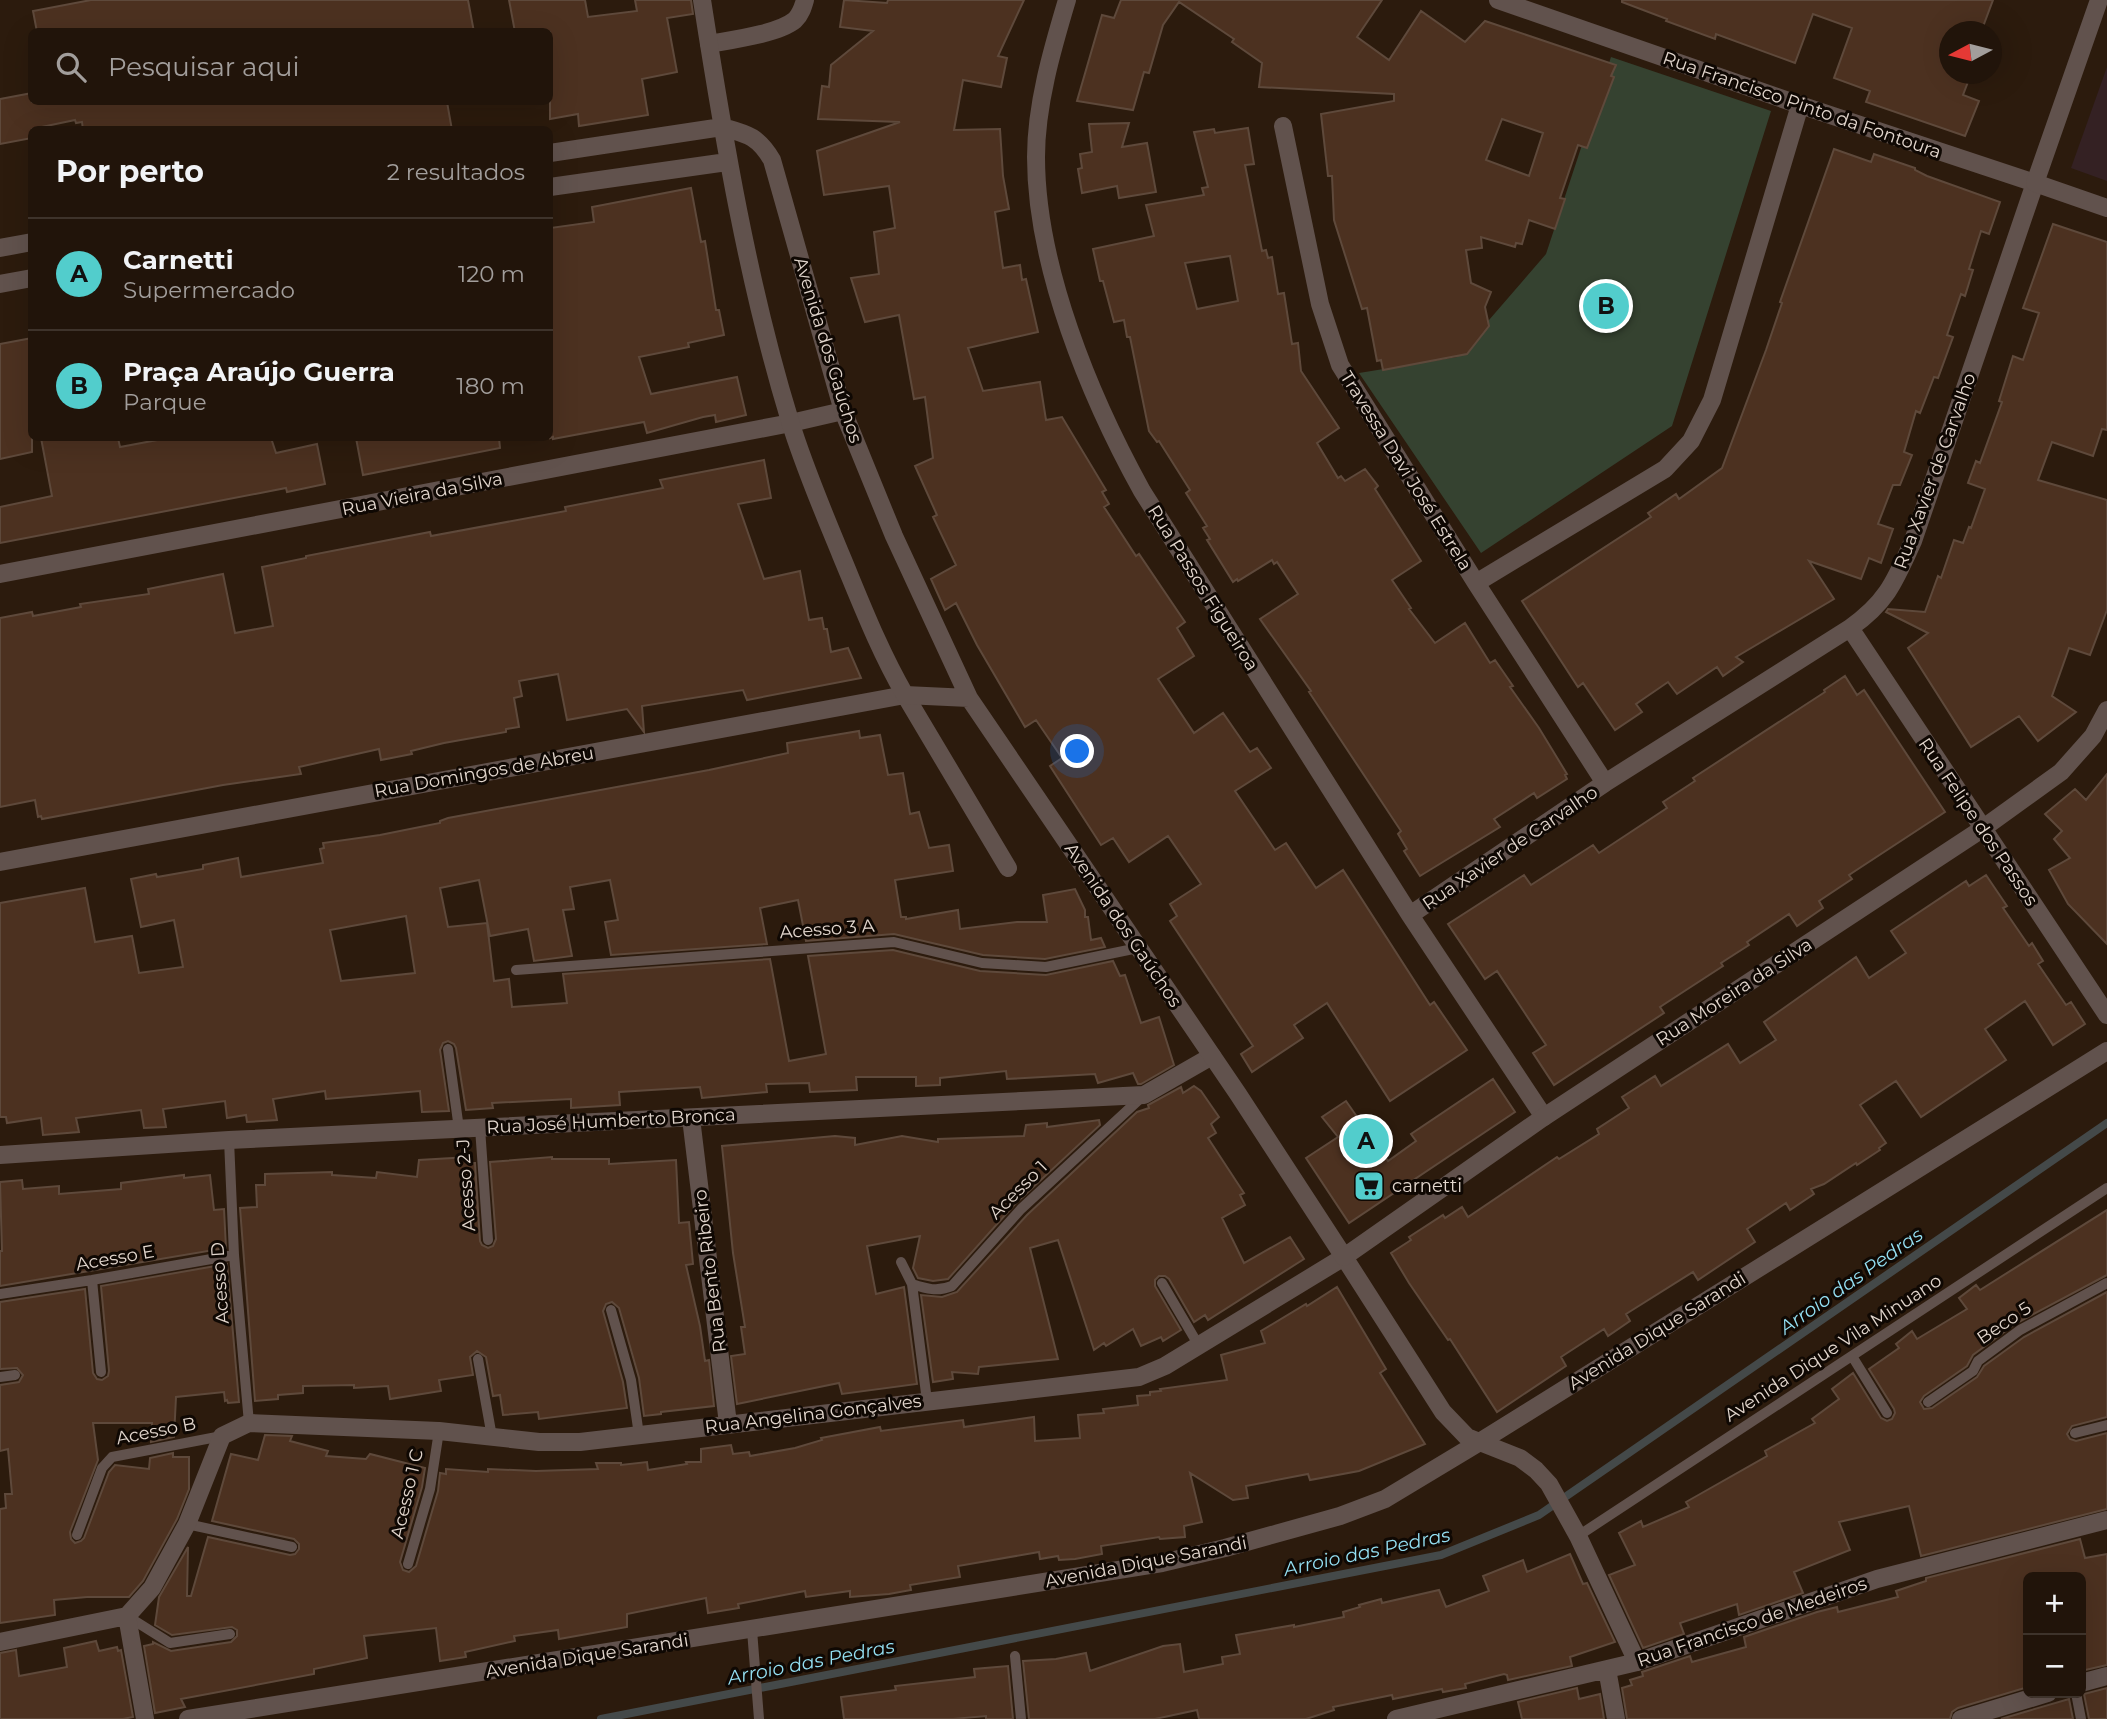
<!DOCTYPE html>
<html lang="pt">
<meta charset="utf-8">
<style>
body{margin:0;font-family:Montserrat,sans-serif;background:#291d13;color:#f1f3f6}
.controls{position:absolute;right:21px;bottom:21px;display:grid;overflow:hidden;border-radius:10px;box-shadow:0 7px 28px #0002}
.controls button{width:63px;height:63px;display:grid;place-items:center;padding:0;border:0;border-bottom:2px solid #3e332b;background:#21140a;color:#f1f3f6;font:35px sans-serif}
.compass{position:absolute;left:1939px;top:21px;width:63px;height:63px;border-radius:50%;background:#21140a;box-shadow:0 7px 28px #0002;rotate:263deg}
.you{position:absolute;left:1078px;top:752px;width:24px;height:24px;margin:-18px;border:5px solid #fff;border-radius:50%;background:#1a73e8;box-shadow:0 0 0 10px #1a73e833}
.badge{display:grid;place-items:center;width:46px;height:46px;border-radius:50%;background:#52cdcc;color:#111;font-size:23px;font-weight:700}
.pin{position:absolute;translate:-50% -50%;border:4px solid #fff;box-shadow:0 2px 7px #0006}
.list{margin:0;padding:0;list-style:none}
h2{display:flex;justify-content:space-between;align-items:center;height:91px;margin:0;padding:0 28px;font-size:30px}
h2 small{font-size:23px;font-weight:400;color:#a29e9c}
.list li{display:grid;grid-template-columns:46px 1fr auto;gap:21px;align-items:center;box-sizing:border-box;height:112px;padding:0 28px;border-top:2px solid #3e332b}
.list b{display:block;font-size:26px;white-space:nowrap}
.list p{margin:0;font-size:23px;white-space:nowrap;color:#a29e9c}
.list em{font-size:23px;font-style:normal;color:#a29e9c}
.icon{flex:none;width:38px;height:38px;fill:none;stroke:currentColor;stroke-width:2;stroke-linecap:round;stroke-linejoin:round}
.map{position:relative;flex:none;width:2107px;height:1719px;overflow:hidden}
.search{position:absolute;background:#21140a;box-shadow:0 7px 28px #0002;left:28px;top:28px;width:525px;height:77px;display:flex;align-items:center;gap:18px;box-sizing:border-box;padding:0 24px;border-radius:10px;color:#a29e9c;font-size:26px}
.panel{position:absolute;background:#21140a;box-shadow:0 7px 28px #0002;left:28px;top:126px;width:525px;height:315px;border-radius:10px}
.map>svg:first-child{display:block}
</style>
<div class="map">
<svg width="2107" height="1719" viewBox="0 0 2107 1719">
<rect width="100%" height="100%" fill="#2c1b0d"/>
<path fill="#342123" d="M2107,67V181L2071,168Z"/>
<path fill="#354230" d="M1611,57L1771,111L1672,426L1481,553L1359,373L1457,357L1546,254Z"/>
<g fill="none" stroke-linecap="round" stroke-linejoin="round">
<path stroke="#444949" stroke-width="8" d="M601,1719L1441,1555L1539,1515L2107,1123"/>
</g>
<path fill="#4c3120" stroke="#5e493b" stroke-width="2" fill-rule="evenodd" d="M91,0H468L474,32H37L33,11Z
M509,0H585L588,17L637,11L635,0H691L693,14L667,18L677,72L642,79L648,115L579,126L578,114L550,119V32H515Z
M844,0L887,3L888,0H1024L998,56L1007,58L1001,87L963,80L954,130L1000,129L1003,176L1009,209L995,212L1003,268L1020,265L1022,280L1026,279L1038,332L968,348L983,391L1040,382L1046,420L1062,417L1106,490L1102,492L1109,504L1104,507L1136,556L1139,554L1185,622L1177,628L1194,656L1158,679L1194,733L1223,713L1250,752L1257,748L1271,768L1235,791L1275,850L1286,843L1316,888L1343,870L1430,1005L1434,1002L1467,1050L1390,1101L1327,1003L1294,1025L1303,1038L1252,1072L1241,1054L1253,1046L1170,921L1177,916L1170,904L1201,884L1168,836L1129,862L1113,838L1101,845L1050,766L1062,758L1036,720L1025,727L977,645L956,603L945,610L931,579L956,565L933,517L937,515L915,466L933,458L925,397L914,399L899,315L865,322L851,278L879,274L874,232L895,228L889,186L824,195L817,151L900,122L818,119L822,86L829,87L831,65L873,31L840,27Z
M1121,0H1382L1357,37L1389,60L1421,11L1465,42L1485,21L1616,65L1611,76L1614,77L1587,148L1578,145L1560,198L1565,199L1555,229L1529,220L1522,244L1516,243L1515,247L1481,237L1482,248L1466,250L1471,283L1491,292L1485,307L1489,326L1467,354L1383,370L1381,360L1377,361L1367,308L1362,309L1334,220L1332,176H1328L1321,114L1394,101V94L1259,87L1262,63L1232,42L1234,39L1179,2L1163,25L1149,73L1144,72L1133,110L1077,101L1102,15L1114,18ZM1502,119L1543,133L1529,176L1486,160Z
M1622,0H1993L1981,32H1950V74H1971L1963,95L1979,101L1965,136L1866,102L1870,91L1834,78L1852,28L1813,14L1795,63L1716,34L1715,39L1666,21L1667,19L1622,2Z
M32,93V102H447L452,130H83L82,122L76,123L75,120L32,129V138L0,144V99Z
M1129,123L1122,147L1147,143L1156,192L1119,198L1117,186L1082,193L1078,169L1082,168L1080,154L1092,152L1089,124Z
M1248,128L1254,164L1245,165L1262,251L1266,250L1268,258L1272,257L1278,294L1284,293L1292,344L1298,343L1301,371L1339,428L1317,443L1338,478L1341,476L1345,481L1365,469L1378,486L1375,489L1421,561L1392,580L1411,608L1409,609L1435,643L1465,623L1490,663L1495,660L1513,686L1510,687L1539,728L1567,774L1565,775L1567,779L1537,798L1534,793L1494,819L1500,827L1420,876L1404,851L1407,849L1398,834L1401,831L1309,692L1311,691L1260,619L1298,594L1277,562L1274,564L1272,560L1238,581L1237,579L1233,582L1207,540L1210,539L1203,528L1207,526L1186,493L1190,490L1159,441L1157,442L1149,431L1130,337H1127L1124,320L1114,322L1103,281H1100L1093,249L1154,236L1146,205L1204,195L1202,188L1208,187L1194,132L1214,129L1215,133ZM1230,256L1238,301L1197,309L1185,263Z
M1834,149L1871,162L1874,154L1915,168V170L1927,176L2000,202L1989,234L1981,231L1969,269L1973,270L1965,296L1961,294L1947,335L1953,337L1938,378L1934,377L1920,413L1916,411L1904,452L1912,455L1900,485H1893L1878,524L1893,529L1881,563L1869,558L1861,579L1809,561L1834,599L1736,657L1743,662L1723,676L1717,667L1677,694L1668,682L1636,704L1642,712L1615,730L1583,683L1578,687L1522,601L1651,517L1648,513L1676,494L1679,499L1722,468L1766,350L1782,303L1780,302Z
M691,188L701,242L705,241L716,310H719L724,335L688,343L689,347L639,357L651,394L737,377L746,415L716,422L715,415L703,417L647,433L644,422L553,439V437L550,438V228L594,222L592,207Z
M2053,224L2107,242V430L2102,429L2093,456L2052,442L2038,480L2107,500V610L2090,655L2069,648L2052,696L2076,712L2038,741L2019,716L1971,747L1908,648L1928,633L1886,612L1888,609L1925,612L1938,576L1941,578L1954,540L1963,543L1969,527L1971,528L1985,489L1968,483L1976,461L1980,463L2002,402L1999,401L2013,356L2023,360L2039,313L2023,308Z
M32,338V452L0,459V344Z
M41,438H118L120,447L168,438H271L276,453L317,444L325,484L287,492L286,488L0,543V507L52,496Z
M356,438H499L500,448L363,475Z
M764,460L771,498L738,504L764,579L800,571L809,620L822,618L824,629H827L831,652L848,648L861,678L747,700L743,690L642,706L644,732L627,709L567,720L558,674L519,681L522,696L514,698L519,727L506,729V732L444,743L411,751L412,754L381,760L379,749L299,767L301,774L223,785L42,819L41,816L38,817L35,800L0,807V618L32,612L33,616L81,607L80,604L149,594L148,589L223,574L235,633L273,626L262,567L306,558V556L430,532L431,536L566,511L565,507L663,488L660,480Z
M1845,676L1857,695L1864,690L1945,812L1849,875L1852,879L1819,901L1823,908L1797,926L1789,914L1747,942L1749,945L1721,963L1723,966L1660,1007L1664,1013L1554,1085L1533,1053L1546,1045L1497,971L1485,979L1448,924L1524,875L1531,885L1593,845L1599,853L1667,808L1663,802L1695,781L1693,778L1825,692L1824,690Z
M859,731L860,738L880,735L888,775L903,773L910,814L919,812L929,848L949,845L953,871L895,880L901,917H906V919L958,910L960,929L1017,922H1047L1043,895L1075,889L1085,910V917H1088L1091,940L1101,938L1105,947L1045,959L983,955L894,934L806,941L798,900L760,908L767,944L611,955L605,922L618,920L610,880L570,887L574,909L563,910L572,956L534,961L528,929L490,936L479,880L440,888L448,927L487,923L494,981L509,979L512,1007L567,1003L563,974L770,959L789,1061L826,1054L808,956L893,950L980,971L1046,975L1113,961L1120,976L1125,975L1141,1023L1159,1017L1174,1065L1141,1084H1138L1133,1073L1098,1083L1095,1074L1007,1079L1006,1071L940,1078V1085L916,1086V1077H856L857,1090L810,1092L809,1083L766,1084L767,1092L702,1098L700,1087L619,1092L620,1105L571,1108V1099L492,1103L493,1108L466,1110L456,1048L454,1044L448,1041L443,1043L440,1050L449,1111L422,1112L420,1091L326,1099L325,1091L273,1099L277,1120L247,1122L246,1115L227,1118L225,1101L163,1109L166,1127L144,1128L141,1110L76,1118L79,1132L43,1135L41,1118L7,1123L6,1117H0V903L85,888L95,942L132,936L139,973L183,967L174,920L141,927L131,879L156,874L157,877L203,869V865L238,858L241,877L323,863L320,849L324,848L323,843L380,835L440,823V821L448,818L709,770L788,753L787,743ZM406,916L415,973L341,981L330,930Z
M2107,774V944L2068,904L2049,870L2070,858L2054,839L2062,831L2045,814L2075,789L2086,800Z
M1986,875L2007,906L2003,908L2029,946L2032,943L2043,961L2038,964L2066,1005L2071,1002L2085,1024L2053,1045L2025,1001L1985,1029L2006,1060L1921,1117L1896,1081L1860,1105L1886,1143L1879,1148L1880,1150L1857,1165L1856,1163L1824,1184L1811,1189L1814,1194L1790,1210L1786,1203L1747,1229L1755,1242L1698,1280L1693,1272L1626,1314L1630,1321L1608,1336L1604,1329L1561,1357L1566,1366L1497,1412L1450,1339L1448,1340L1409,1283L1391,1253L1411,1240L1409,1237L1443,1215L1445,1218L1462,1207L1468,1217L1557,1157L1559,1159L1599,1134L1597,1129L1629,1108L1622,1097L1655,1076L1661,1086L1728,1044L1740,1063L1776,1040L1764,1022L1856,957L1869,978L1906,953L1891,931L1966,881L1969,886Z
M1493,1079L1515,1112L1349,1223L1306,1158L1338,1137L1322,1117L1346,1101L1388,1161L1416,1141L1411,1134Z
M1194,1086L1201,1091L1219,1117L1211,1124L1216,1133L1208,1138L1244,1193L1240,1195L1245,1205L1222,1218L1244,1263L1290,1237L1304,1259L1208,1320L1205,1315L1194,1322L1169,1279L1165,1276H1159L1155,1280V1286L1181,1330L1163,1341L1161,1337L1141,1346L1133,1329L1106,1346L1104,1343L1094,1350L1058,1240L1030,1248L1058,1359L979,1367L978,1374L952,1372L953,1379L933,1382L921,1295L942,1297L957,1292L1027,1215L1137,1112L1149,1108L1148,1105L1181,1087L1183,1093Z
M1099,1120L1100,1125L1015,1204L948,1279L933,1281L918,1278L913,1268L920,1236L867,1246L876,1294L904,1287L917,1384L842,1394L839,1383L737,1404L731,1356L745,1354L741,1327H745L733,1253L722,1146L835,1136L855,1138V1145L902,1136L938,1142V1139L1024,1136L1026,1125L1047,1123V1127Z
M469,1157L470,1163H475L480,1241L482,1245L488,1248L493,1246L496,1239L490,1162L552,1157V1159H609V1164L676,1160L679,1223L689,1222L693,1264L686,1265L700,1326L705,1361L709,1360L714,1406L661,1412V1414L644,1416L639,1378L619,1308L612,1302L606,1304L603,1311L623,1382L627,1408L539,1419L538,1412L503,1415L500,1395L493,1396L486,1357L477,1351L470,1357L473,1375L439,1380L441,1391L390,1399L388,1386L354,1388V1385L303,1386V1393L278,1395V1399L255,1401L240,1208L257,1207L256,1185H265V1174L332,1172V1175L376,1178L377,1172L417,1177L419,1160Z
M184,1175V1178L210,1175L214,1210L224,1209L226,1248L0,1286V1251H2L0,1182L22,1180L23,1189L59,1186V1194L121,1189V1183Z
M2107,1210V1275L2015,1324L1973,1355L1967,1366L1924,1396L1920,1402L1924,1409L1932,1408L1977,1377L1984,1366L2024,1337L2107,1292V1417L2072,1426L2067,1434L2070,1439L2076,1441L2107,1433V1509L1921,1556L1909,1506L1839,1522L1850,1550L1794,1572L1803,1593L1739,1615L1737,1604L1680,1623L1684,1634L1643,1648L1609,1575L1635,1565L1619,1533L1641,1521L1643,1527L1689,1507L1686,1502L1767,1456L1765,1451L1815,1423L1812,1419L1839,1399L1832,1389L1853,1373L1881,1418L1887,1421L1892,1419L1895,1413L1894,1409L1869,1369L1899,1348L1896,1344L1912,1331L1917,1339L1967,1309L1959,1298L1976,1285L1980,1290Z
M227,1264L239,1402L228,1403L227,1400L225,1401L224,1392L176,1397L174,1437L151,1442L152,1423H93L98,1460L70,1532L71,1539L75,1543L81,1541L84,1538L109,1472L115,1465L149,1469L150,1458L173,1453V1457H189V1489L177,1519L143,1581L129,1597H87L54,1600L55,1615L0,1623V1509L6,1508L5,1494H12L8,1449L0,1451V1385L19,1382L23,1375L17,1368L0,1369V1302L85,1289L93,1373L97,1379L102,1380L108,1376L109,1371L101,1286Z
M1337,1287L1386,1369L1380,1373L1425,1444L1359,1471L1310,1480L1308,1474L1246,1486L1248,1498L1233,1500L1190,1473L1202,1522L1184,1526L1185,1537L1160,1539L1159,1537L1101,1546L1102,1554L1075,1559L1059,1560L1058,1556L1040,1559L1039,1552L958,1566L960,1577L910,1585L911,1590L889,1594L850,1597V1591L806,1597L805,1591L738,1604L739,1608L708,1613L706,1598L627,1614V1627L559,1639L558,1630L514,1636L515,1641L465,1652L466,1657L440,1661L436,1628L364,1636L367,1658L314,1669V1674L181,1699L185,1707L155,1713L144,1646L153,1644V1642L171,1651L231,1642L237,1636V1630L232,1627L172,1635L155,1625L159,1597L188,1547L187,1596H191L208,1537L290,1555L295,1554L299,1549V1544L294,1539L212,1521L231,1454L258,1460L265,1435L292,1436L290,1441L328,1451L326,1456L366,1459L370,1454L425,1468L422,1487L400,1562L403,1570L409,1572L416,1566L438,1491L440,1473L446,1474V1469L488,1472V1469L536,1471L598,1469L596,1463H621V1465L647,1462L648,1470L687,1464L686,1462H701V1449L731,1445L733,1454L749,1452L750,1456L795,1448L822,1440L821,1438L880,1427L881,1431L963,1420L964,1427L1034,1417L1035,1441L1080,1438L1078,1415L1104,1413L1103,1409L1138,1405L1137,1396L1150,1395V1392L1161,1391L1160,1389L1227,1380L1221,1355L1265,1343L1261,1331L1306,1304L1307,1306Z
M2080,1539L2085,1558L2107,1554V1665L2081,1671V1577H2028V1687L1958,1708L1952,1712L1950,1719H1627L1622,1688L1632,1685L1630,1680L1643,1676L1642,1672L1690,1656L1692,1662L1746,1647L1744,1637L1817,1612L1837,1607L1838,1612L1898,1597L1896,1591L1926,1581V1578Z
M1570,1554L1583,1584L1587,1583L1615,1642L1570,1657L1572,1666L1508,1680L1507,1675L1504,1674L1465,1684L1466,1688L1443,1692L1442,1689L1393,1699L1392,1695L1333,1707L1334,1710L1306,1719H1199L1197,1710L1155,1719H1029L1023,1661L1056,1659L1086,1653L1090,1671L1163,1646L1180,1644L1184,1672L1223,1664L1222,1657L1240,1654L1236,1635L1294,1625V1627L1344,1617L1343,1612L1360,1607L1359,1605L1381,1599L1382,1603L1439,1590L1446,1607L1489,1591L1483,1576L1523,1560L1527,1572Z
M96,1641L99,1651L117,1647L118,1651L121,1650L133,1717L123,1719H0V1653L16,1650L19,1676L67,1667L64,1648Z
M1008,1666L1013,1719H986V1716L953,1719H844L841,1697L896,1690L895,1686L975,1677L974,1669Z
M1577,1688L1579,1699L1600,1694L1604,1719H1522L1518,1702Z
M2107,1688V1719H2089L2084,1694Z
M2069,1699L2073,1719H2001L2028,1711Z"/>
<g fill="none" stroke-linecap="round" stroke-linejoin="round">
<path stroke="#61524d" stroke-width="10" d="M516,970L894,942L982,963L1046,967L1138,948
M448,1049L459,1129
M480,1128L488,1240
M229,1140L234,1255L249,1423
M901,1262L912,1284
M92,1280L101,1372
M1162,1283L1199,1346
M0,1294L92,1280L234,1255
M611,1310L631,1380L639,1435
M1852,1356L1887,1413
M478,1359L492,1437
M0,1377L15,1375
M927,1401L912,1284C927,1289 937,1292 952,1286L1021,1209L1144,1095
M1928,1402L1973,1371L1978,1361L2020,1330L2107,1283
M2075,1433L2107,1425
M187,1524L292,1547
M77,1535L102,1468L112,1457L222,1436
M1578,1536L2107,1188
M408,1564L430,1489L439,1431
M127,1616L170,1643L230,1634
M752,1630L759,1719
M1015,1656L1021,1719
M2076,1693L2081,1719"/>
<path stroke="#61524d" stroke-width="18" d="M1067,0C1052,50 1036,105 1036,157C1036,267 1090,397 1142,491L1410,915L1544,1117
M709,44C731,40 778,34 795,20C801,14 803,7 805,0
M1283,126L1320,304L1340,365L1476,583L1605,783
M0,574L791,423L843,411
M1476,583L1665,469L1691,441L1712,400L1800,105
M1850,628L2107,1015
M0,862L905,695L1008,868
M1410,915L1605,783L1850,628C1887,602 1895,581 1913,541L2035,183L1800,105L1498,0
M691,1118L728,1424
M0,1155L229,1140L1144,1095L1212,1056
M127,1616L145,1719
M0,1642L127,1616L152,1588L187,1524L222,1436L249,1423L439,1431L539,1442H580L1139,1377L1165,1366L1344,1257L1443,1412L1467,1437L1520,1458L1536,1470L1549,1484L1578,1536L1637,1662
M1607,1669L1616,1719
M2081,1683L2107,1676
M188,1719L1162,1563L1225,1548L1340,1516L1385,1499L1478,1443L2107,1051
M1396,1719L1637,1662L1877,1579L2107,1520
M1961,1719L2048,1693"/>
<path stroke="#61524d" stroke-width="18" d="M702,0C724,141 748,284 790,421C804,467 823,511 841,555C861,603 879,650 905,695L969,698
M2099,0L2035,183L2107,208
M550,153L722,127C747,134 758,136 772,160L843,411L894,536L969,698L1238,1094L1344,1257L1544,1117L1982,829L2061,772L2093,736L2107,710
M550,187L727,162
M0,248L32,242
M0,284L32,278"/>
</g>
<defs>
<g id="supermarket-square" transform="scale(1.575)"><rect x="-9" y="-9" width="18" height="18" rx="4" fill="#52cdcc" stroke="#0f0803"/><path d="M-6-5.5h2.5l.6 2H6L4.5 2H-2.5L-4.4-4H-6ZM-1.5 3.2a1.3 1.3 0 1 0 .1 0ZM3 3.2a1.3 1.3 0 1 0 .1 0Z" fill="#111"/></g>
</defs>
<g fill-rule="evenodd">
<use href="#supermarket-square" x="1369" y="1186"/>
</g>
<g text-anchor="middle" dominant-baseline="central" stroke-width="6" stroke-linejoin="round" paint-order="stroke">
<g font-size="18" fill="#e2d6cd" stroke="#0f0803">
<text transform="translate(1802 105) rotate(19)">Rua Francisco Pinto da Fontoura</text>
<text transform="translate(828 350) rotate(73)">Avenida dos Gaúchos</text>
<text transform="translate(1406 471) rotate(58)">Travessa Davi José Estrela</text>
<text transform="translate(1935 471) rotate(-70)">Rua Xavier de Carvalho</text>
<text transform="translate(422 494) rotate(-11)">Rua Vieira da Silva</text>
<text transform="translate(1203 588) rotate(58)">Rua Passos Figueiroa</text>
<text transform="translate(484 772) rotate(-10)">Rua Domingos de Abreu</text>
<text transform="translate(1978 822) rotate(56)">Rua Felipe dos Passos</text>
<text transform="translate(1510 848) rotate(-34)">Rua Xavier de Carvalho</text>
<text transform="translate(1123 925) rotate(56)">Avenida dos Gaúchos</text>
<text transform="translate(827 929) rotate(-4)">Acesso 3 A</text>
<text transform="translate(1734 992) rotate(-33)">Rua Moreira da Silva</text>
<text transform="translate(611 1121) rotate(-3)">Rua José Humberto Bronca</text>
<text transform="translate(466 1185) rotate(-94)">Acesso 2-J</text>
<text transform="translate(1018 1190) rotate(-45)">Acesso 1</text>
<text transform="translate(115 1258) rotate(-10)">Acesso E</text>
<text transform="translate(710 1271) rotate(-97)">Rua Bento Ribeiro</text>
<text transform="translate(220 1283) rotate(-94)">Acesso D</text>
<text transform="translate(2004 1323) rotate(-34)">Beco 5</text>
<text transform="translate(1657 1331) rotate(-32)">Avenida Dique Sarandi</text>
<text transform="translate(1833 1348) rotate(-33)">Avenida Dique Vila Minuano</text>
<text transform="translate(813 1414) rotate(-7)">Rua Angelina Gonçalves</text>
<text transform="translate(156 1431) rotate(-11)">Acesso B</text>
<text transform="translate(407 1494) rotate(-77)">Acesso 1 C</text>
<text transform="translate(1146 1562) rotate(-11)">Avenida Dique Sarandi</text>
<text transform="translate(1752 1622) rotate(-19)">Rua Francisco de Medeiros</text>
<text transform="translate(587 1656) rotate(-9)">Avenida Dique Sarandi</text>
</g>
<g font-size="18" fill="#e2d6cd" stroke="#0f0803" text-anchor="start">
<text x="1392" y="1186">carnetti</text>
</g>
<g font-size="19" font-style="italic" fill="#94dff2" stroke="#0f0803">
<text transform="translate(1851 1281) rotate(-35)">Arroio das Pedras</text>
<text transform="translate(1367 1552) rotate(-12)">Arroio das Pedras</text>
<text transform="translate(811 1662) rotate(-11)">Arroio das Pedras</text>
</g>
</g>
</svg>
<div class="controls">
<button>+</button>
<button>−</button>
</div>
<svg class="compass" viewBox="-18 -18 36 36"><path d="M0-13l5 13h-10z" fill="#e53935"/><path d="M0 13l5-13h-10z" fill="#a29e9c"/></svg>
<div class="you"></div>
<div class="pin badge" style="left:1366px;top:1141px">A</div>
<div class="pin badge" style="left:1606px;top:306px">B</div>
<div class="search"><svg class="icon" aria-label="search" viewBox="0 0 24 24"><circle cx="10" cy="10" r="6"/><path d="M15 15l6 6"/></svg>Pesquisar aqui</div>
<section class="panel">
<h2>Por perto<small>2 resultados</small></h2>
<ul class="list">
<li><span class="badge">A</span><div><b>Carnetti</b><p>Supermercado</p></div><em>120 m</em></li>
<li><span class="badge">B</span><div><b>Praça Araújo Guerra</b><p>Parque</p></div><em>180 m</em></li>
</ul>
</section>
</div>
